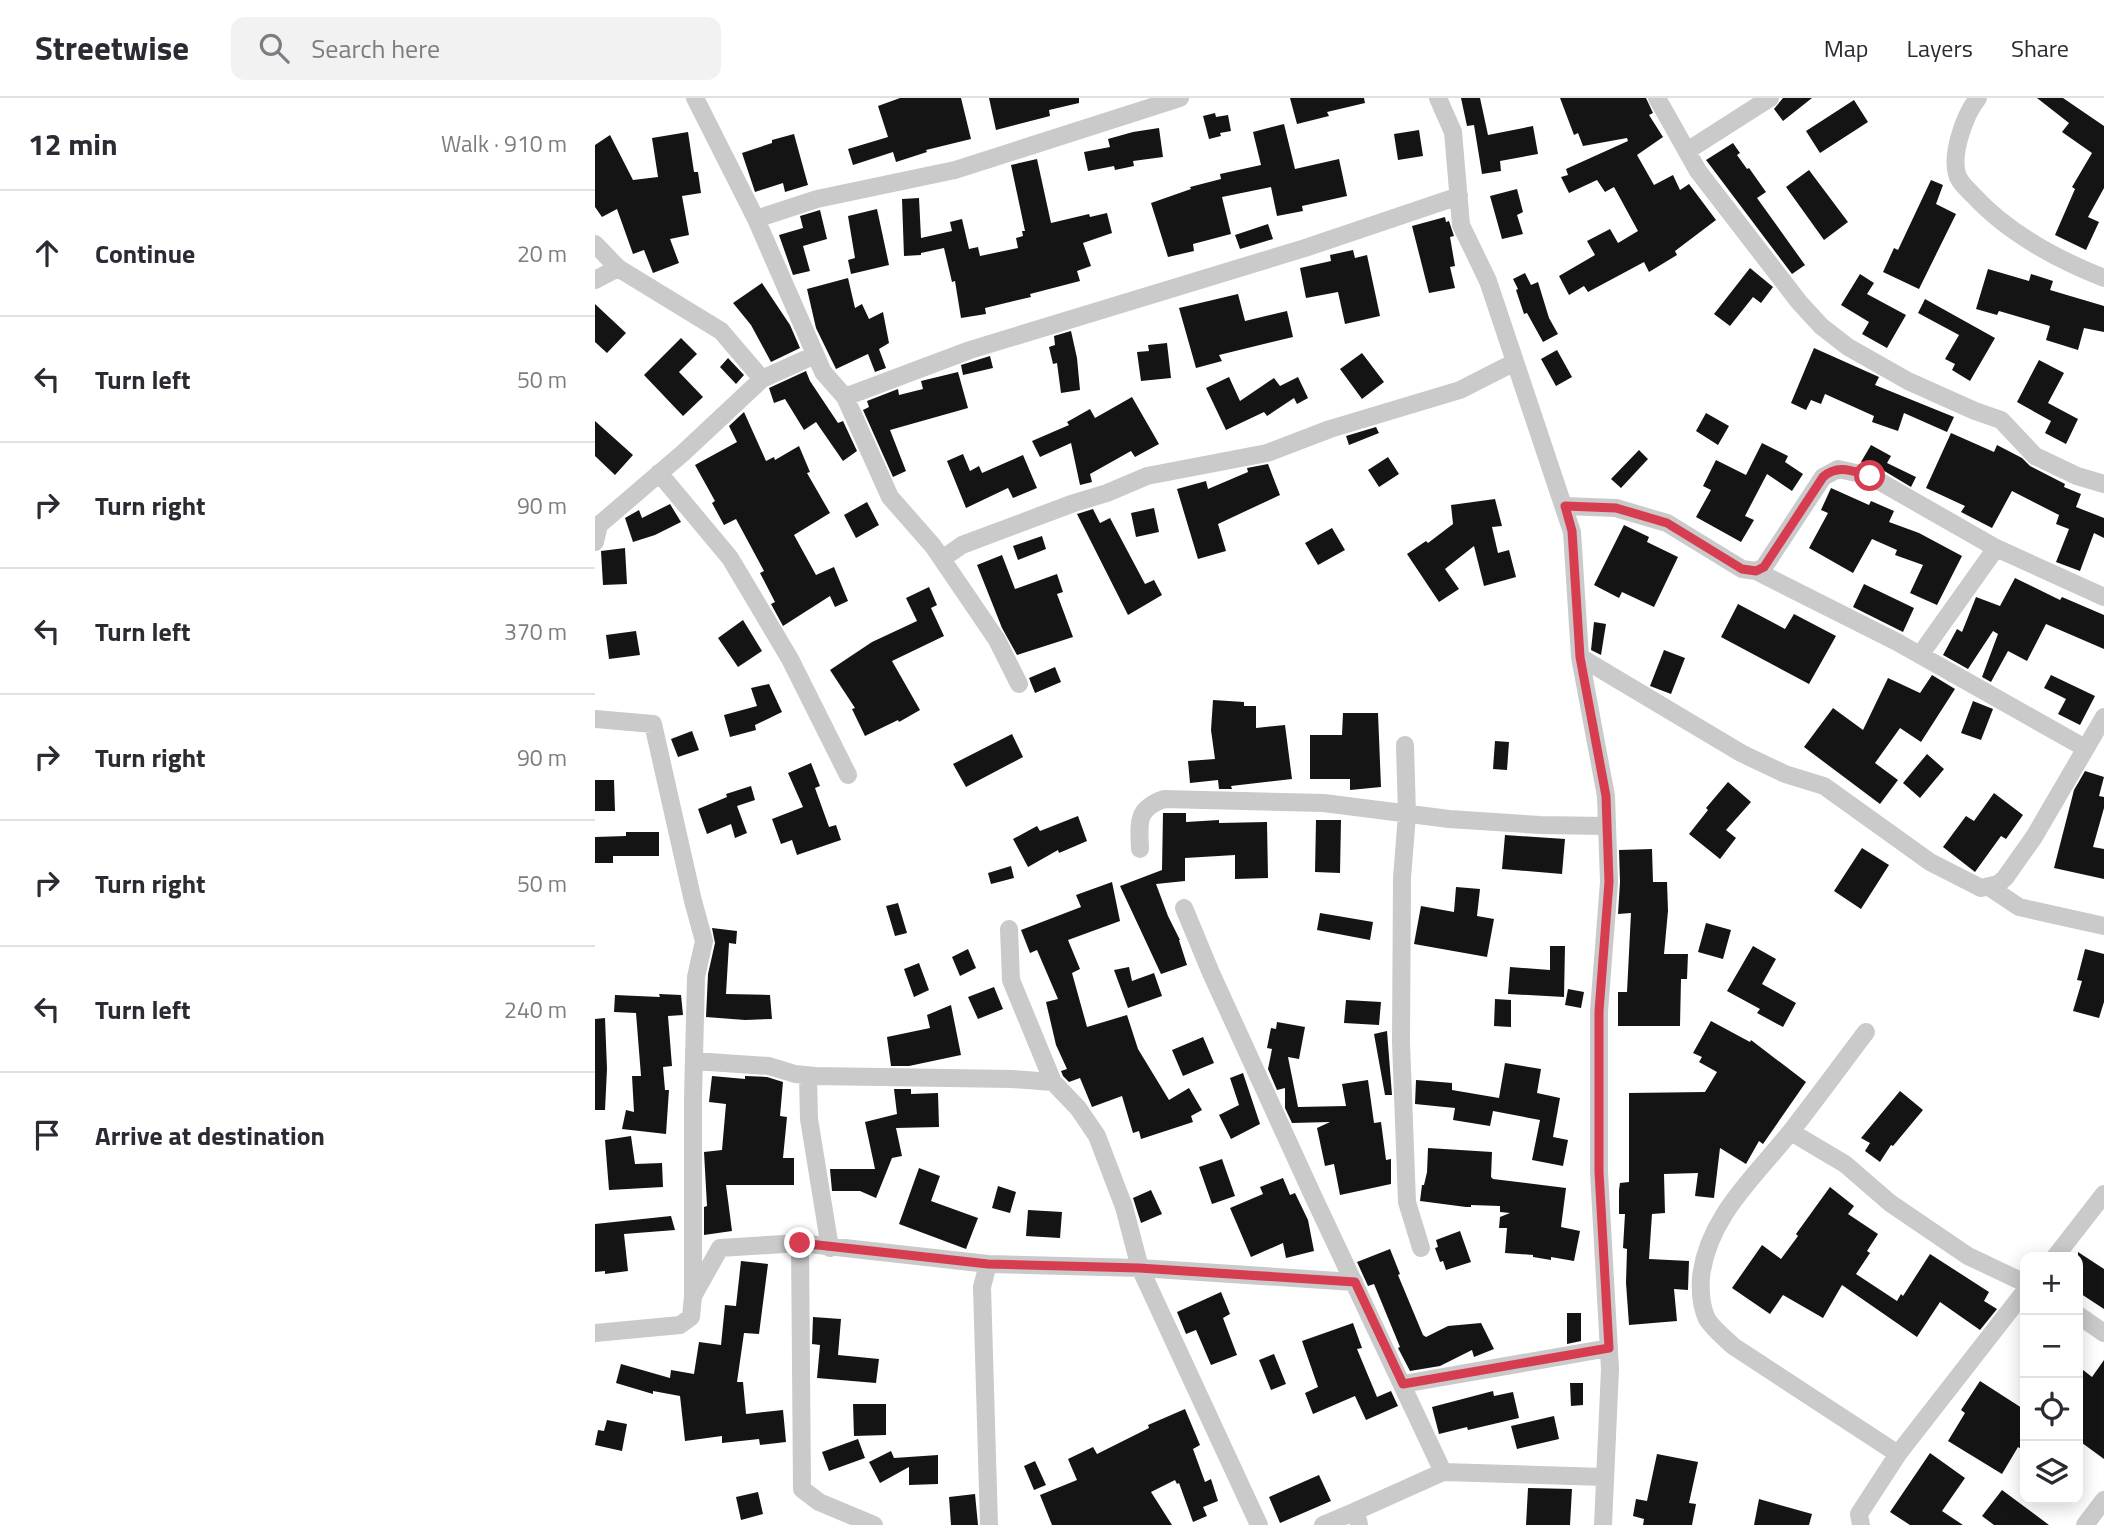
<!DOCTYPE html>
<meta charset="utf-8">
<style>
body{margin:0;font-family:"Titillium Web",sans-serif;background:#f2f2f3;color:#2b2b33}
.controls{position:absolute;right:21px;bottom:21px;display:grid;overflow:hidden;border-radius:14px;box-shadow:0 4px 18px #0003}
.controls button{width:63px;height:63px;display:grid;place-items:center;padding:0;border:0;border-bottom:2px solid #e1e1e2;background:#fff;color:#2b2b33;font:35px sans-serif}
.stop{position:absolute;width:21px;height:21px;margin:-16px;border:5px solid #d63d51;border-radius:50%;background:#fff}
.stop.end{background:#d63d51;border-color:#fff;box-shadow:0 2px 7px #0008}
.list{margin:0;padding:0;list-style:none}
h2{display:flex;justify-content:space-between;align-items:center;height:91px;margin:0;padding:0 28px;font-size:30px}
h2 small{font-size:23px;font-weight:400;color:#7c7c81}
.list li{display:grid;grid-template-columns:46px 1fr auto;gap:21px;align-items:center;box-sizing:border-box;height:126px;padding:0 28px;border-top:2px solid #e1e1e2}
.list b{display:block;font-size:26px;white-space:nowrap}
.list em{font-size:23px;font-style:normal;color:#7c7c81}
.icon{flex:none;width:38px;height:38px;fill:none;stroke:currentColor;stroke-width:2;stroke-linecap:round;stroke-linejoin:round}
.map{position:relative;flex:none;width:1509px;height:1427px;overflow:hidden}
header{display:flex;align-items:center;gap:42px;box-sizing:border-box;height:98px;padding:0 35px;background:#fff;border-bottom:2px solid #e1e1e2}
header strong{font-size:33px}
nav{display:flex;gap:38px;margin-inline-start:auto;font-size:24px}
.search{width:490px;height:63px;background:#f2f2f3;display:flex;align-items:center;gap:18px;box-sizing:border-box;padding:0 24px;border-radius:14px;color:#7c7c81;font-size:26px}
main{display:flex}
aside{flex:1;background:#fff}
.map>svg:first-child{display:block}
</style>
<header>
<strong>Streetwise</strong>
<div class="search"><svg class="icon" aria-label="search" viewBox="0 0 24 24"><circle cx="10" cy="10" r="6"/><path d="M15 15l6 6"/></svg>Search here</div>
<nav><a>Map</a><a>Layers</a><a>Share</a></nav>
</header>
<main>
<aside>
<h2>12 min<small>Walk · 910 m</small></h2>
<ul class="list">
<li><svg class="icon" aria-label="ahead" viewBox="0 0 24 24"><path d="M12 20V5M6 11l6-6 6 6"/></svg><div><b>Continue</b></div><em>20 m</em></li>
<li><svg class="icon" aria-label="left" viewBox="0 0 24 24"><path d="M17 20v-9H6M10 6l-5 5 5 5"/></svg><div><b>Turn left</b></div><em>50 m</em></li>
<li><svg class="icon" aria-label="right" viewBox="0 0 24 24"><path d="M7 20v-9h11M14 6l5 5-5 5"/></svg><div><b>Turn right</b></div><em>90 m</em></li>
<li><svg class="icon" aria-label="left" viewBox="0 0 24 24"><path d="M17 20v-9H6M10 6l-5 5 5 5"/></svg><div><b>Turn left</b></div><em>370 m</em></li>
<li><svg class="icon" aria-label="right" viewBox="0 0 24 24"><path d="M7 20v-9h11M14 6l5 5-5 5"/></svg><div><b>Turn right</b></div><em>90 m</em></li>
<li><svg class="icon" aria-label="right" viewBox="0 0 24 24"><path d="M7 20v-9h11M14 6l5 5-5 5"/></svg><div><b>Turn right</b></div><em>50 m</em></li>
<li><svg class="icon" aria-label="left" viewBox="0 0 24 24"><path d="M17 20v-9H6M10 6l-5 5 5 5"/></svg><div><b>Turn left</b></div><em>240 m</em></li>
<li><svg class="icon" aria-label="arrive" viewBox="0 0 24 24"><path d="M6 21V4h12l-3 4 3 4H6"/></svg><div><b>Arrive at destination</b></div></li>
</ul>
</aside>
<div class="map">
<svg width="1509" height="1427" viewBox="0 0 1509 1427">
<rect width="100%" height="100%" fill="#fff"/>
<path fill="#141414" d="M305,0H366L376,41L331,52L332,54L301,64L298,54L258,67L253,51L293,39L283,8Z
M394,0H484V5L454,12L455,18L401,32Z
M695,0H769L770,5L732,14L734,18L702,26Z
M866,0H885L893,37L938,28L943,56L905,63L906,73L887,76L879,27L872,28Z
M965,0H1051L1058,15L1054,17L1068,39L1042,57L1059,87L1078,77L1085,92L1094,86L1121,122L1080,153L1082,157L1054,174L1049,164L993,194L989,188L974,197L964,178L1000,157L992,143L1015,131L1023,145L1043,133L1019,89L1010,94L1002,82L974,95L966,79L973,77L971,71L1033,43L1032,40L988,48L983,35L979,37Z
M1188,0H1217L1188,23L1179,11Z
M1442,0H1468L1509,28V90L1493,119L1504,124L1491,152L1460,137L1480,91L1477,89L1497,55L1467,34L1474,25Z
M1259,2L1273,24L1225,55L1211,33Z
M620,15L621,19L633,17L636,33L625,35L626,38L614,41L608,18Z
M689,26L700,71L744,61L752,98L707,108L708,113L682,118L676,89L627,99L636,136L598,146L599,153L573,159L556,105L596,91L595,89L626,81L625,76L666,67L658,34Z
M564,30L568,59L538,63L539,68L520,72L519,68L493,73L489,54L515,49L513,41L538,34Z
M824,32L828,58L803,62L799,36Z
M93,34L99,74H103L106,95L87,98L94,137L75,141L84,165L58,175L49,152L38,156L22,111L7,119L0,109V47L15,37L38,82L63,79L57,40Z
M199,36L213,87L190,94L188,85L160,94L147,55L177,45V42Z
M1138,45L1145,55L1142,57L1152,71L1154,70L1171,94L1162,100L1210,167L1197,176L1111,62Z
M442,61L456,125L494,116L495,119L512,115L517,135L488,145L496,168L482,173L485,183L435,196L436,199L390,210L391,216L366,220L360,183L357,184L349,150L326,155V157L309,158L307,101L324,100L326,140L357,133L355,124L367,121L374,151L383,149L385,158L423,150L421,140L428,138L427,133H430L416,67Z
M1214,72L1253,124L1229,142L1191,89Z
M1336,82L1348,87L1341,106L1361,116L1324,191L1288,174L1299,150L1303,152Z
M922,91L928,114L922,117L928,136L907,141L895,98Z
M282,111L294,167L256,176L253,162L260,160L253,118Z
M225,112L232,141L208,148L215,173L198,177L184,137L208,130L205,118Z
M850,119L851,124L854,123L859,138L855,139L860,168L855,169L860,190L834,195L817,128Z
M673,126L678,141L645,151L640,137Z
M758,152L760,160L772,157L785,218L750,226L743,194L711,200L705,170L736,163L735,157Z
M1155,170L1178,189L1166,205L1158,199L1135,228L1119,216Z
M1393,171L1434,183L1436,176L1458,183L1455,192L1509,208V234L1489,230L1483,252L1451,242L1455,228L1404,213L1402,217L1381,211Z
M930,175L936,187L943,184L954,220L963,236L948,244L932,215L929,216L921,192L923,191L918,181Z
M1265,176L1279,185L1272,196L1311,217L1292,250L1267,236L1274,224L1246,207Z
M253,180L260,210L267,206L274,221L288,214L294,245L284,251L291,270L280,274L273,256L241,271L221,230L212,191Z
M167,185L195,227L205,250L176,264L156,227L138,205Z
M643,196L650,223L692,213L698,239L624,257L627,263L601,270L584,210Z
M1330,201L1400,240L1375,283L1357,272L1360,266L1350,261L1364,237L1323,215Z
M0,206L31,235L12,255L0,244Z
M476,233L482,260L485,292L466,295L462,265L458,266L454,249L460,247L459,238Z
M86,240L102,256L84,274L108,299L88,318L49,277Z
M572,245L576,280L546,283L542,254L554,253L553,247Z
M1219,250L1284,279L1280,287L1359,319L1352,334L1309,315L1303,333L1277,324L1279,318L1230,296L1226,306L1216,302L1211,312L1196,305Z
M962,252L977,279L961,288L946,261Z
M767,255L789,284L767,301L745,271Z
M395,258L398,270L368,277L366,267Z
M133,260L149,277L141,286L125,269Z
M1444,262L1469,275L1453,305L1483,321L1471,346L1450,335L1456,323L1422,304Z
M211,273L215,283L243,325L248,323L262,353L248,363L221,324L209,332L190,301L179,305L174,290Z
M363,274L373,310L295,332L311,373L298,379L268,312L274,309L272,303L303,291L304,297L328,291L326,283Z
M634,279L645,303L679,280L685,288L703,279L713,300L702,306L699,300L672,318L669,314L631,332L611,290Z
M537,299L564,346L540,359L536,353L495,376L497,384L485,387L476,345L445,359L437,343L474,327L472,324L495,311L500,320Z
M149,314L171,363L179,359L180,362L204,348L215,374L212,375L235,415L199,437L221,477L239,469L253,503L240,509L235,498L188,528L176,506L180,504L165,475L169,473L141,421L129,427L117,405L120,403L100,367L142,344L134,328Z
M1111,315L1134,328L1123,347L1101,333Z
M0,323L38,357L20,377L0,358Z
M781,329L784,335L754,347L751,338Z
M1356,335L1399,354L1402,347L1427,360L1435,368L1470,386L1469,389L1486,396L1481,409L1509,420V440L1499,435L1485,473L1461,464L1474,431L1461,426L1464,417L1417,393L1397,430L1366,414L1370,408L1331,390Z
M1167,345L1193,358L1190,364L1208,376L1197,393L1172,376L1150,418L1159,422L1146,444L1101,419L1116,392L1108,388L1121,362L1151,377Z
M1276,347L1296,358L1292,365L1321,379L1316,389L1281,368L1266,364Z
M1044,352L1053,361L1026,390L1016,381Z
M368,356L375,373L384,368L387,375L428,357L442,390L418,400L413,390L371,410L352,363Z
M793,359L804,376L784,389L773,372Z
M673,366L685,397L623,426L631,453L603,461L582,391L611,383L613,391L653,374L652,370Z
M1236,390L1274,407L1276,403L1299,413L1294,424L1324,435L1367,458L1342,507L1315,495L1328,467L1300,457L1302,452L1277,441L1258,475L1214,450L1233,415L1226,412Z
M900,401L907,428L897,429L903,455L914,452L921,479L889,488L879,448L850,471L864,491L844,504L812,456L831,443L833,445L858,426L856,407Z
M272,404L284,427L261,440L249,417Z
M75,406L86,424L60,437L38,444L30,420L44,412L47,420Z
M559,410L564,434L541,439L536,415Z
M498,411L505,425L515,420L550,486L559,482L567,497L533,517L482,416Z
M1029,427L1054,439L1052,444L1083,459L1059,509L1027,494L1024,500L999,487Z
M737,430L750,452L723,467L710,445Z
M447,438L451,451L423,462L418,448Z
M30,450L32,486L8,487L6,453Z
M407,457L420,491L462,476L468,494L462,496L478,539L422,557L407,530L382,467Z
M1420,480L1465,502L1467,499L1509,517V551L1451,526L1432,563L1413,553L1396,584L1387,579L1403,536L1398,533L1373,571L1348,557L1362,531L1367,534L1381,499L1405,508Z
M1269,486L1319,510L1308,534L1258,509Z
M334,489L342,507L336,510L349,538L297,563L325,612L304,624L303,622L270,638L257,611L260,610L235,572L277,544L322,523L311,500Z
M1143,506L1190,531L1199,516L1241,538L1214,586L1126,539Z
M148,522L167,553L143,569L123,540Z
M999,524L1011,526L1006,557L996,552Z
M41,533L45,557L14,561L11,537Z
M1069,552L1090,560L1076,596L1055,588Z
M460,569L466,584L440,595L434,580Z
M1337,577L1360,591L1326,644L1305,630L1280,665L1303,682L1285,706L1209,649L1238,610L1268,632L1293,580L1325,595Z
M1456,577L1500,598L1485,627L1463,616L1471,601L1449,590Z
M174,586L187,614L160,627L161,632L135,639L129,617L162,608L156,590Z
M618,602L649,604V608H661V630L690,627L697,681L636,688L637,691H624L623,682L595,685L593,663L620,661L616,632Z
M1378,603L1398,611L1386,642L1366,635Z
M748,615H783L786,689L755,692V681H715V637H747Z
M97,633L104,652L83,659L76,641Z
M417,636L428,659L371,689L358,666Z
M900,643L914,644L912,672L898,671Z
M1332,656L1349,671L1325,700L1308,685Z
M216,665L225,688L220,690L234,729L241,727L246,742L202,757L197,742L186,746L177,721L208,709L193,675Z
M1490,673L1509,679L1504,698L1509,699V710L1498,749L1509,751V781L1459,770L1479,692Z
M0,682H19L20,713H0Z
M1133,684L1156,704L1131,732L1141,740L1125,761L1094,736L1113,712L1111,710Z
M156,688L160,702L142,708L152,735L140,740L136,726L112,736L103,711L132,699L131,696Z
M1399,695L1428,717L1411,741L1406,738L1380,774L1348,749L1371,718L1379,723Z
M568,715H591V724L624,722V725L672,724L673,780L640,781V757L590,760V783L561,786L573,818L585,842H584L592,867L566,876L525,788L567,772Z
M483,718L492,743L464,755L463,752L433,769L418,741L442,728L445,733Z
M721,722H746L745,775L720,774Z
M31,734H64V758H18V765H0V739L31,738Z
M910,737L970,741L967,776L907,771Z
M1267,750L1294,767L1266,811L1239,793Z
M1057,751L1058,784H1072L1073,813L1069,856H1093L1092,881H1086L1085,928H1023V894H1032L1036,815L1023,816L1025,784L1024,752Z
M416,768L419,780L396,786L393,775Z
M517,784L525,823L473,842L485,871L477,875L492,929L532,917L543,951L574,1002L594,990L607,1012L596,1018L598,1024L546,1041L544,1033L538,1035L527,998L497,1009L485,980L474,984L468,978L466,973L472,971L461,947L451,904L463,901L442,852L435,855L426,832L486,809L481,797Z
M861,789L885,791L882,818L899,821L892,859L819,846L826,808L859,814Z
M303,805L312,835L300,838L291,808Z
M725,815L778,824L775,842L722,832Z
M1111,825L1136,832L1128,861L1103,854Z
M117,830L142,833L141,846L134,845L131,896L175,897L177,921L150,922L111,919L113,876L120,845Z
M955,848H970L969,899L913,896L915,869L955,872Z
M1158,848L1181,861L1167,886L1201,905L1188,929L1162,915L1165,911L1132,893Z
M373,851L381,870L365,878L357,859Z
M1490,851L1509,856V904L1504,920L1478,913L1487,883L1482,882Z
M324,865L334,892L319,899L309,871Z
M534,869L537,883L559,875L567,898L533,910L519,872Z
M399,889L408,911L383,921L373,899Z
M973,891L989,894L986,910L970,907Z
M64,896L86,897L88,917L73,918L77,968L68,969L70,992H74L71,1036L27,1031L31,1012L39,1014L37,978H46L41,915L19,914L20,897L65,899Z
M900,901L916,902V929L899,928Z
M751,902L786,904L784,927L749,925Z
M356,907L366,957L314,968H296L292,939L335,930L332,917Z
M10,920L12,971L10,1012H0V921Z
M1116,923L1155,944L1156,942L1211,984L1168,1046L1164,1043L1151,1066L1125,1050L1119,1100L1100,1098L1103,1075L1069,1076L1070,1115L1057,1116L1054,1161L1094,1163L1093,1192L1079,1191L1082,1223L1034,1227L1031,1185L1032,1151L1028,1150L1030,1116H1024V1092L1025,1085L1034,1084V995L1110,994L1122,974L1104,964L1107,959L1098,955Z
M682,924L710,929L704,961L693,959L703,1009L751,1008L747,986L773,982L779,1025L786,1024L791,1062L796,1061V1086L745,1097L739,1066L730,1068L722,1030L735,1024L697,1025L690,1010V990L682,992L673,971L677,951L672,950L676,930L681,931Z
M792,933L797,997H790L779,936Z
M608,939L619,965L588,978L577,952Z
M910,965L946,971L942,995L965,1000L958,1039L973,1042L968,1068L937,1062L945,1022L898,1013L895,1028L858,1022L860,1010L820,1006L821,982L857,985V992L904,1000Z
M648,975L665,1026L636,1041L624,1017L644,1007L635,980Z
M117,978L150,981V978L172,979L188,984L185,1018L192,1019L188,1060H199V1087H131L137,1133L109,1137V1109L112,1108L109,1054L127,1052L131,1006L114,1004Z
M299,991H316V996L343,995L344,1029L301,1030L307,1058L297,1060L281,1100L265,1093H237L235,1071H280L270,1024L302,1016Z
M1305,993L1328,1012L1298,1048L1296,1047L1285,1064L1270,1053L1275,1045L1266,1040Z
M36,1038L40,1066L67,1065L68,1089L14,1092L10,1042Z
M833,1050L897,1054L896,1079L898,1081L971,1090L966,1129L985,1133L979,1163L956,1159V1162L938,1159V1157L910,1155L912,1130H904L905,1119L915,1115L905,1114V1108L876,1107V1109H871L825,1103L827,1087H829L832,1074Z
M627,1061L640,1098L617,1106L604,1069Z
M324,1070L345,1078L336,1103L383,1120L371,1151L304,1126Z
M688,1080L695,1097L700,1095L713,1122L719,1153L691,1160L688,1145L656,1159L635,1110L668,1096L665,1089Z
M403,1088L421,1094L415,1115L397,1110Z
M1235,1089L1259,1108L1253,1116L1283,1136L1272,1153L1275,1155L1261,1176L1302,1203L1306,1196L1308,1198L1335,1156L1394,1194L1389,1203L1402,1211L1385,1232L1345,1204L1322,1239L1247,1187L1228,1220L1188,1197L1175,1216L1137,1190L1167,1147L1186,1161L1203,1138L1201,1136Z
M556,1092L567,1116L546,1125L538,1100Z
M433,1112L467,1114L465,1140L431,1138Z
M76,1118L80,1132L29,1136L33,1173L10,1176V1173L0,1174V1126Z
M865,1133L876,1164L851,1172L848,1163L845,1164L840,1150L843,1149L841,1142Z
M795,1151L805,1176L803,1177L828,1237L831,1239L853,1228L886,1225L899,1251L879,1259L877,1252L845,1268L815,1273L803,1250L805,1249L779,1186L773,1188L762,1164Z
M1483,1154L1509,1171V1211L1483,1194Z
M146,1163L173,1166L164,1236L149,1235L142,1284H148L151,1316L188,1312L191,1344L165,1347L164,1341L127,1345V1338L90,1343L85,1298L58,1293V1296L21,1285L26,1266L75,1280L76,1272L99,1276L104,1244L126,1247L130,1207L141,1208Z
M626,1194L635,1216L628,1220L642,1257L616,1267L601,1232L591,1236L582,1214Z
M972,1215H986V1243L972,1246Z
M218,1219L246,1221L243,1257L284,1261L281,1285L222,1280L225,1247L217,1246Z
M758,1225L767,1250L762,1251L782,1299L796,1293L803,1308L771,1322L760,1298L718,1316L710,1295L723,1289L707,1243Z
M679,1256L691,1286L676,1292L664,1262Z
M1509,1262V1361L1483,1342V1268L1497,1279Z
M1385,1283L1430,1312V1353L1423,1349L1407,1376L1353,1343L1370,1315L1366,1312Z
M975,1285H988V1307L976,1308Z
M898,1293L899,1298L918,1294L924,1320L873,1332L872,1329L844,1336L837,1309Z
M258,1306H291V1337L259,1338Z
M590,1311L605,1347L598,1351L610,1384L616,1381L623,1403L608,1409L612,1418L598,1424L584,1385L582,1386L580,1382L556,1394L577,1427H457L445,1397L482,1382L473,1361L498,1349L502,1356L554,1330L553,1327Z
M959,1318L964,1341L922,1351L916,1328Z
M12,1322L32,1326L27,1353L0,1347L3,1332L9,1333Z
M263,1341L270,1360L234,1373L227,1354Z
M296,1353L299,1360L343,1357V1386L314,1387V1369L285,1385L274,1364Z
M1335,1355L1370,1380L1347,1413L1368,1427H1315L1295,1414Z
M1062,1356L1103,1364L1094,1405L1101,1406L1097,1427H1048L1049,1421L1038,1418L1041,1401L1052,1403Z
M440,1363L451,1387L439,1392L429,1368Z
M724,1377L736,1403L685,1425L674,1399Z
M933,1390L977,1391L975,1427H931Z
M1407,1392L1454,1427H1399L1387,1418Z
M163,1394L168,1416L146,1422L141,1399Z
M380,1396L383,1427H356L354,1399Z
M1164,1401L1217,1416L1214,1427H1159Z"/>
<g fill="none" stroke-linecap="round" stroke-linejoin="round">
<path stroke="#cacaca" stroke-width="18" d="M100,0L161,121L228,274L250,299L295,399L338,448L402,542L424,586
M843,0L858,34L866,127L893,183L977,434L985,559L1011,698L1014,784L1004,913V1074L1015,1271L1008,1427
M1062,0L1103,73L1204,204L1226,228L1253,249L1313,283L1380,313L1406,322L1440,358L1482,378L1509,386
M1383,0C1370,16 1356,55 1362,76C1364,84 1372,91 1378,97C1413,135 1461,161 1509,180
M1092,53L1175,0
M161,121L222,101L360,72L585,0
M0,146L23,170L126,233L167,281
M0,182L23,170
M250,299L375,252L710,150L864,98
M64,375L135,460L195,561L253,677
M970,408L1021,410L1072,425L1147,471L1161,473L1169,469L1228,379L1243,371L1275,378L1401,450L1509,499
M0,444L4,427L88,355L167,281L220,257
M347,461L367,447L479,405L512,395L552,378L672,355L735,331L865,292L920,264
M1161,473L1302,544L1490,650
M1325,557L1401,450
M985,559L1146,655L1190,676L1229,688L1335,764L1386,790L1403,786L1410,780L1439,739L1509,619
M0,621L58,626L98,803L109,843L101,879L98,1000V1198
M810,647L812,717L807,780L806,944L812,1104L826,1150
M545,751C544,724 541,711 569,701L729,705L854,721L945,727L1012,728
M1394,789L1424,809L1509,828
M589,810L616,875L719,1100L848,1374
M414,831L416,882L458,984L483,1010L502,1038L529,1109L545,1170L664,1427
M1271,934C1246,967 1222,1000 1197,1032C1161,1078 1113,1118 1106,1179C1105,1193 1106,1208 1112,1221C1119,1232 1129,1239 1138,1248L1303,1356
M99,963L174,968L200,976L220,978L417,981L458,984
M213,978L214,1021L235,1150
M1196,1034L1250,1066L1295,1105L1373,1158L1430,1185
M205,1145L207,1391L224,1404L279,1427
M1460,1159L1509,1096
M393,1166L387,1189L394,1427
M1483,1217L1509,1235
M0,1235L85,1227L96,1219L98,1198L125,1150L205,1145L393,1166L545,1170L759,1184
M808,1286L1014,1250
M728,1427L761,1413
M764,1427L761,1413L848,1374L1009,1379
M1266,1427L1264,1416L1303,1356L1430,1193
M1490,1427L1509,1402"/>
</g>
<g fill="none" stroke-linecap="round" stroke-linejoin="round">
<path stroke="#d63d51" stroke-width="9" d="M205,1145L393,1166L544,1170L760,1184L808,1286L1014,1250L1004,1074V913L1014,784L1011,698L985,559L977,433L970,408L1021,410L1072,425L1147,471L1161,473L1169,469L1228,379C1243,366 1257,373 1275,378"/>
</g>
</svg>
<div class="controls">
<button>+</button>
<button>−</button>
<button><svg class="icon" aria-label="locate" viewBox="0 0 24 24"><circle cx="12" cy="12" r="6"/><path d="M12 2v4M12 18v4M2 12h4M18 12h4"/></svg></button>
<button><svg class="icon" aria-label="layers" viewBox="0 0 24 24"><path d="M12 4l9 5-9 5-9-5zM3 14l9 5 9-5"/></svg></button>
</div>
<div class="stop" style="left:1275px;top:378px"></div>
<div class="stop end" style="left:205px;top:1145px"></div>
</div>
</main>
